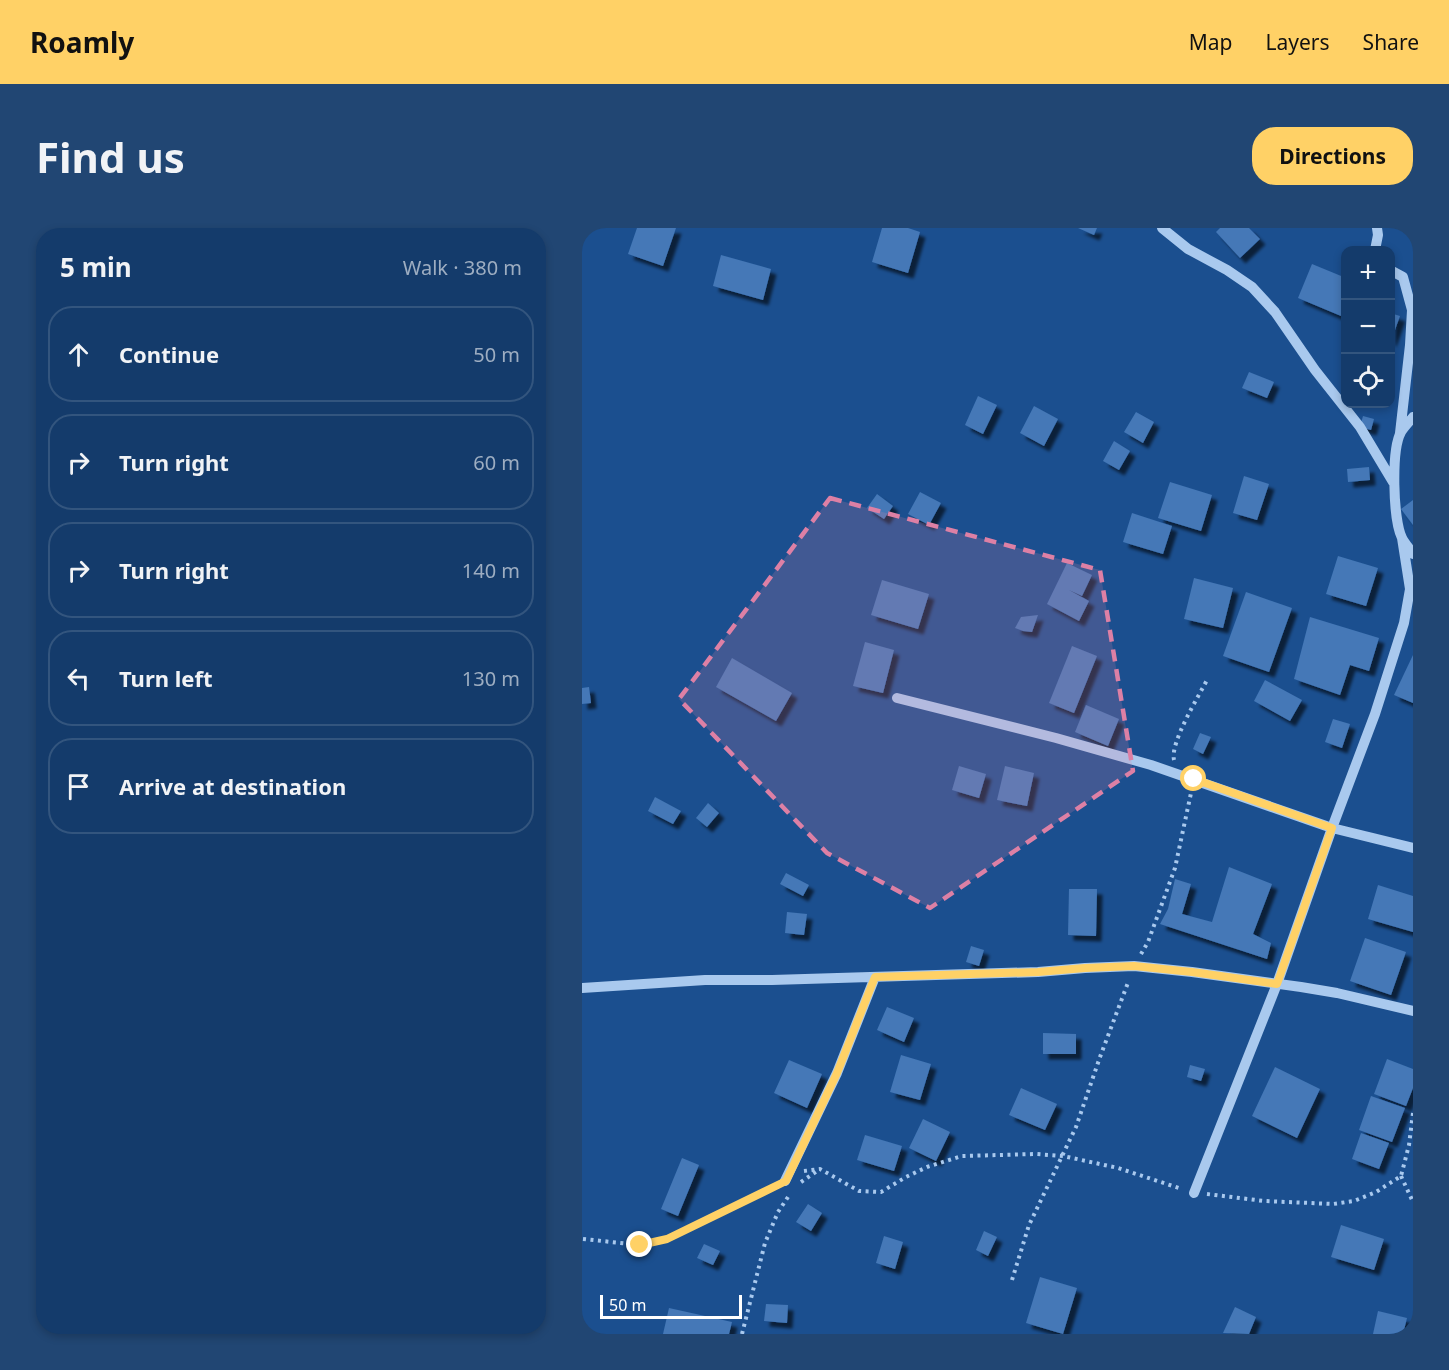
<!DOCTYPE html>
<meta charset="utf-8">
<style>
body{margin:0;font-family:"Noto Sans",sans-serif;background:#214673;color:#f1f3f6}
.controls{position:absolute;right:18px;top:18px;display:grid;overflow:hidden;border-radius:12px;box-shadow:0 3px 9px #0003}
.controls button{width:54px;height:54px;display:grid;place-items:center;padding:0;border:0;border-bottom:2px solid #33557e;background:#143b6b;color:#f1f3f6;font:30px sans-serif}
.scale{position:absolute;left:18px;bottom:15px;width:142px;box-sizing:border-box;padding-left:6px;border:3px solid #fff;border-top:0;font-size:16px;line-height:21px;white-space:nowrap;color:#fff;-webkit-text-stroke:4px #1b4f8f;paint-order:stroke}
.stop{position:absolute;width:18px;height:18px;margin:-14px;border:4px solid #ffd166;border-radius:50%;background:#fff}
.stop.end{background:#ffd166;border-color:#fff;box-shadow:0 2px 6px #0008}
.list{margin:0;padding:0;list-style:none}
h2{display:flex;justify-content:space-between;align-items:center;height:78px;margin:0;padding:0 24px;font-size:26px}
h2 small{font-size:20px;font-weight:400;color:#9dadc1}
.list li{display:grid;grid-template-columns:39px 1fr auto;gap:18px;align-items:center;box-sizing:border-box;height:96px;margin:0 12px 12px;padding:0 12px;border:2px solid #33557e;border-radius:24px}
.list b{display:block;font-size:22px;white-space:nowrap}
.list em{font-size:20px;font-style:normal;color:#9dadc1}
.icon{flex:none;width:33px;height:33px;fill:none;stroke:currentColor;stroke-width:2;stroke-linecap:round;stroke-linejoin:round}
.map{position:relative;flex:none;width:831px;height:1106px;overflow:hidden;border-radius:24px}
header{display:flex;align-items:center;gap:36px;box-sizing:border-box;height:84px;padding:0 30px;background:#ffd166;color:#111}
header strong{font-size:28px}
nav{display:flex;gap:33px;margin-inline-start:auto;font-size:21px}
.intro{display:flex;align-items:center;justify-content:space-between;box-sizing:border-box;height:144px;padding:0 36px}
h1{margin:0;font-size:42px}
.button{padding:15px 27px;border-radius:24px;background:#ffd166;color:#111;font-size:21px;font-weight:700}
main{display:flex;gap:36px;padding:0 36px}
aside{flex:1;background:#143b6b;border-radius:24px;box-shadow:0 3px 9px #0003}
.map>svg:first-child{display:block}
</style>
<header>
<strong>Roamly</strong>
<nav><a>Map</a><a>Layers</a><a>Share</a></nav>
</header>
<div class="intro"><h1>Find us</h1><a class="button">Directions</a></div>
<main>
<aside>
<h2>5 min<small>Walk · 380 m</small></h2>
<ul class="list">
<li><svg class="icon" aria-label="ahead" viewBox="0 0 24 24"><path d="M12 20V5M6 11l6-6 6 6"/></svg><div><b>Continue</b></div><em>50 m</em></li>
<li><svg class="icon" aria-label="right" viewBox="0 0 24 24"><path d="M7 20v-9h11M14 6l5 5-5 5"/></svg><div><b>Turn right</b></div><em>60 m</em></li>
<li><svg class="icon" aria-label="right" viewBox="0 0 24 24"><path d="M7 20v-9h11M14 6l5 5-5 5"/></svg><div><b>Turn right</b></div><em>140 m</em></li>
<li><svg class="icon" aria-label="left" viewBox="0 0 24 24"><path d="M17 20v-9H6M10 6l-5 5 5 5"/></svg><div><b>Turn left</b></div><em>130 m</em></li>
<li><svg class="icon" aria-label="arrive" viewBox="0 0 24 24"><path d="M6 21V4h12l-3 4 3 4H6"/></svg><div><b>Arrive at destination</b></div></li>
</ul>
</aside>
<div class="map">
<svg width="831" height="1106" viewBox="0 0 831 1106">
<defs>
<filter id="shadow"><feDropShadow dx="5.5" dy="5.5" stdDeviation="1.5" flood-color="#0009"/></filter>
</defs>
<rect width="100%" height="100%" fill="#1b4f8f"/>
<path fill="#4478b7" filter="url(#shadow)" d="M55,0H94L81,38L46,26Z
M300,0H326L338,4L326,45L290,34Z
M496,0H515L512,7Z
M638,0H667L678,11L658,30L634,4Z
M139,27L189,41L181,72L131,58Z
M730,36L764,50V76L759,88L716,70Z
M808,85L818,88L809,113H808Z
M667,144L692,154L685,170L660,160Z
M396,168L415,177L401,206L383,197Z
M452,178L476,191L462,218L438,205Z
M554,184L572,194L561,215L542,204Z
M781,188L792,191L789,202L778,199Z
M532,213L548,223L537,242L521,233Z
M787,239L788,252L766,254L765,241Z
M662,248L687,256L675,292L651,285Z
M588,254L630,267L619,303L576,290Z
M338,264L359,275L347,297L326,286Z
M295,266L311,278L302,291L285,280Z
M831,272V297L819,281Z
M550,285L590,298L581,326L541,314Z
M756,328L796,340L784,378L744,366Z
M485,335L510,347L500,368L487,362L507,373L497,393L465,376Z
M612,350L651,360L641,400L602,391Z
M300,352L347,366L336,401L289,387Z
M664,364L710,380L687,444L641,428Z
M456,387L450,404L441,403L433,400L439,389Z
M728,389L797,410L787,443L768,437L758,467L712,451Z
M283,414L312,422L301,465L271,458Z
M490,418L515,428L492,485L467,475Z
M831,427V475L812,467Z
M150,430L210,465L194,493L134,459Z
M683,452L720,472L708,493L672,473Z
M7,459L9,475L0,476V460Z
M504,477L537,491L526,518L493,504Z
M751,491L768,496L760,520L743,514Z
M618,505L629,509L621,526L611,521Z
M377,538L404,546L397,570L370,562Z
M423,538L452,545L445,578L415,572Z
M73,569L99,583L91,596L66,583Z
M126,575L137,585L125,599L114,590Z
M647,639L690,656L671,706L689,715L685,731L578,696L586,681L593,651L609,656L600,686L630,694Z
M204,645L227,657L221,668L198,656Z
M796,657L831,668V704L786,691Z
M487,661H515L514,708L486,707Z
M205,684L225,686L222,707L203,705Z
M783,710L824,724L809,767L768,753Z
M389,718L402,722L397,738L384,734Z
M305,779L332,790L322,814L295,802Z
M461,805L494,806V826H461Z
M319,827L349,836L338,872L308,864Z
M805,831L831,841V860L824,878L792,866Z
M207,832L240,846L225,880L192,865Z
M608,837L623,841L619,853L605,849Z
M693,839L738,861L715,910L670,888Z
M439,860L475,876L463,902L427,887Z
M789,868L823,880L810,914L777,902Z
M341,891L368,904L354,933L327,920Z
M779,905L807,915L797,941L770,931Z
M283,907L320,918L312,943L275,932Z
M100,930L117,937L96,988L79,981Z
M226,976L240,985L229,1003L214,994Z
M759,997L802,1011L792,1042L749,1029Z
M402,1003L415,1009L406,1028L394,1022Z
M302,1008L321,1014L313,1041L294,1035Z
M122,1016L138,1023L131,1037L115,1030Z
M458,1049L495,1060L481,1106L444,1095Z
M184,1076L206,1077L205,1095L182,1093Z
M653,1079L674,1089L667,1106L641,1105Z
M87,1080L150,1094L147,1106H81Z
M796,1083L825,1090L821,1106H791Z"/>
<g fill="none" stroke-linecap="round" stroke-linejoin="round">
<path stroke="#a9c9ee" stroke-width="4" stroke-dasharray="3 4.5" stroke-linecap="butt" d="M592,532C588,514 617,468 626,450
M559,726L566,714L593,640L609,565
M222,943L238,941L277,963L299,964L324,949L345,939L380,928L454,926L481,928L536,940L600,961
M819,948L831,974
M219,954L235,943
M625,966L682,973L751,976L772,973L794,964L819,948L827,917L831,885
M1,1011L58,1017L85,1011L191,959
M430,1052L447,997L494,899L518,829L547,752
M160,1106L183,1015L196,984L208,966"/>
<path stroke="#a9c9ee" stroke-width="10" d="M580,0L606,21L645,42L670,59L693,84L733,142L778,199L811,254
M793,22L796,7L795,0
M808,42L821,49L830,82L828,117L818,205
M831,189C827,194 822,199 819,204C809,222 811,292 820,310C823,316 828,321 831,326
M315,470L474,510L569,537L750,600L831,620
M0,760L123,752H190L456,744L503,740L552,738L610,744L719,759L755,765L831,783
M203,953L255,845L293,749
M612,965L695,756L750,600L793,486L822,395L828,361L820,310"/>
</g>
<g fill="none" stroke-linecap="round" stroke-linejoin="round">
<path stroke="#ffd166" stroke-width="8" d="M58,1017L85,1011L204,953L255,845L293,749L456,744L503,740L552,738L610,744L695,756L750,600L612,551"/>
</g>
<path fill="#dd80a5" fill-opacity="0.2" stroke="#dd80a5" stroke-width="4.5" stroke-dasharray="12 8" stroke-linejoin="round" d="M248,270L518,342L551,543L348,680L245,625L97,471Z"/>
</svg>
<div class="controls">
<button>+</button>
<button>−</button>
<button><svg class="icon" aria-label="locate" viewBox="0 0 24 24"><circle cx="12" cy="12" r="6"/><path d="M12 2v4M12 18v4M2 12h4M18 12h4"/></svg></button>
</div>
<div class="scale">50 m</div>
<div class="stop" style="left:612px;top:551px"></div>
<div class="stop end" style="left:58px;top:1017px"></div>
</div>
</main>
